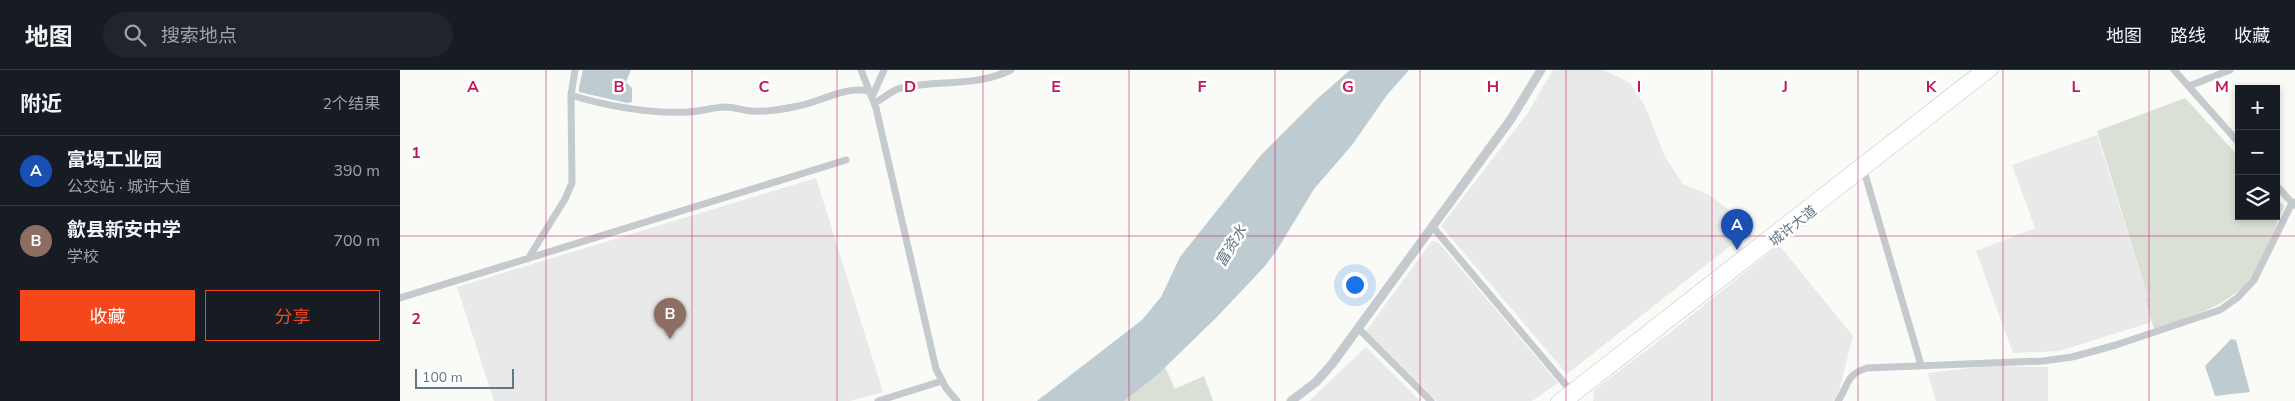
<!DOCTYPE html>
<html lang="zh">
<meta charset="utf-8">
<style>
body{margin:0;font-family:"Nunito Sans","Noto Sans SC",sans-serif;background:#20242c;color:#f1f3f6}
.controls{position:absolute;right:15px;top:15px;display:grid;overflow:hidden;border-radius:0px;box-shadow:0 2px 8px #0003}
.controls button{width:45px;height:45px;display:grid;place-items:center;padding:0;border:0;border-bottom:1px solid #363941;background:#171b24;color:#f1f3f6;font:25px sans-serif}
.scale{position:absolute;left:15px;bottom:12px;width:99px;box-sizing:border-box;padding-left:5px;border:2px solid #627786;border-top:0;font-size:14px;line-height:18px;white-space:nowrap;color:#627786;-webkit-text-stroke:4px #fff;paint-order:stroke}
.you{position:absolute;left:954px;top:214px;width:18px;height:18px;margin:-12px;border:4px solid #fff;border-radius:50%;background:#1a73e8;box-shadow:0 0 0 8px #1a73e833}
.badge{display:grid;place-items:center;width:32px;height:32px;border-radius:50%;background:#f5471c;color:#fff;font-size:16px;font-weight:700}
.pin{position:absolute;translate:-50% -41px;filter:drop-shadow(0 1px 2px #0008)}
.pin::after{content:'';position:absolute;top:26px;width:18px;height:15px;background:inherit;clip-path:polygon(0 0,100% 0,50% 100%)}
.list{margin:0;padding:0;list-style:none}
h2{display:flex;justify-content:space-between;align-items:center;height:65px;margin:0;padding:0 20px;font-size:21px}
h2 small{font-size:16px;font-weight:400;color:#9ea1a6}
.list li{display:grid;grid-template-columns:32px 1fr auto;gap:15px;align-items:center;box-sizing:border-box;height:70px;padding:0 20px;border-top:1px solid #363941}
.list b{display:block;font-size:19px;white-space:nowrap}
.list p{margin:0;font-size:16px;white-space:nowrap;color:#9ea1a6}
.list em{font-size:16px;font-style:normal;color:#9ea1a6}
.actions{display:flex;gap:10px;padding:15px 20px}
.actions a{flex:1;padding:11px 0;border:1px solid #f5471c;border-radius:0px;text-align:center;font-size:18px;color:#f5471c}
.actions .main{background:#f5471c;color:#fff}
.icon{flex:none;width:28px;height:28px;fill:none;stroke:currentColor;stroke-width:2;stroke-linecap:round;stroke-linejoin:round}
.map{position:relative;flex:none;width:1895px;height:331px;overflow:hidden}
header{display:flex;align-items:center;gap:30px;box-sizing:border-box;height:70px;padding:0 25px;background:#171b24;border-bottom:1px solid #363941}
header strong{font-size:24px}
nav{display:flex;gap:28px;margin-inline-start:auto;font-size:18px}
.search{width:350px;height:45px;background:#20242c;display:flex;align-items:center;gap:12px;box-sizing:border-box;padding:0 18px;border-radius:28px;color:#9ea1a6;font-size:19px}
main{display:flex}
aside{flex:1;background:#171b24}
.map>svg:first-child{display:block}
</style>
<header>
<strong>地图</strong>
<div class="search"><svg class="icon" aria-label="search" viewBox="0 0 24 24"><circle cx="10" cy="10" r="6"/><path d="M15 15l6 6"/></svg>搜索地点</div>
<nav><a>地图</a><a>路线</a><a>收藏</a></nav>
</header>
<main>
<aside>
<h2>附近<small>2个结果</small></h2>
<ul class="list">
<li><span class="badge" style="background:#1a4fb4">A</span><div><b>富堨工业园</b><p>公交站 · 城许大道</p></div><em>390 m</em></li>
<li><span class="badge" style="background:#8d6e63">B</span><div><b>歙县新安中学</b><p>学校</p></div><em>700 m</em></li>
</ul>
<div class="actions"><a class="main">收藏</a><a>分享</a></div>
</aside>
<div class="map">
<svg width="1895" height="331" viewBox="0 0 1895 331">
<rect width="100%" height="100%" fill="#fafaf7"/>
<path fill="#e8e9e8" d="M1153,0H1204L1230,13L1245,36L1265,87L1283,114L1309,125L1353,158L1167,304L1041,156L1127,44Z
M1697,65L1748,227L1745,228L1752,252L1659,281L1613,283L1576,181L1635,158L1612,95Z
M416,108L483,322L450,331H94L57,217Z
M1032,171L1039,173L1158,313L1132,331H1037L966,261Z
M1379,175L1453,266L1438,325L1433,331H1193L1194,320L1272,261Z
M966,277L1020,331H909Z
M1588,296L1648,297V331H1536L1528,303Z"/>
<path fill="#dae0d6" d="M1785,28L1839,87V146H1876V128L1884,136C1875,157 1868,181 1856,200C1834,236 1792,246 1754,259L1745,228L1748,227L1697,61Z
M765,297L775,319L804,306L813,331H724Z"/>
<path fill="#becbd0" d="M183,0H231L226,12L232,18V32L227,33L179,22V18Z
M950,0H1009L987,25L952,75L914,119L877,180L865,196L816,248L757,305L724,331H637L742,250L761,227L780,187L861,85L917,29Z
M1831,269L1836,270L1850,322L1815,326L1805,296Z"/>
<g fill="none" stroke-linecap="round" stroke-linejoin="round">
<g stroke="#b7bec3" stroke-width="11">
<path id="secondary" d="M1156,331L1580,0
M1169,331L1593,0"/>
</g>
<path stroke="#c5cace" stroke-width="7" d="M461,0L476,38L536,299L546,318L557,331
M1774,0L1839,73
M1789,16L1830,0
M171,25C205,36 252,44 288,42C300,42 313,37 325,37C334,37 342,40 351,41C365,42 379,40 393,37C421,33 441,16 469,21
M472,27L484,0
M474,33C484,29 491,20 501,18C541,9 572,18 611,0
M1464,101L1521,295
M1876,115L1894,135
M1032,156L1170,320
M128,189L165,129L172,113L171,25L175,0
M0,228L446,90
M958,258L1031,331
M478,331L542,311
M1438,331C1449,315 1445,305 1467,298L1643,291L1672,287L1716,275L1820,240L1837,228L1854,210L1892,133L1895,132"/>
<path stroke="#c5cace" stroke-width="9" d="M891,331L916,312L932,294L1111,49L1141,0"/>
<use href="#secondary" stroke="#fff" stroke-width="10"/>
</g>
<path fill="none" stroke="#c2185b" stroke-width="1" stroke-opacity="0.55" d="M146,0V331M292,0V331M437,0V331M583,0V331M729,0V331M875,0V331M1020,0V331M1166,0V331M1312,0V331M1458,0V331M1603,0V331M1749,0V331M0,166H1895"/>
<g text-anchor="middle" dominant-baseline="central" stroke-width="5" stroke-linejoin="round" paint-order="stroke">
<g font-size="14" fill="#627786" stroke="#fff">
<text transform="translate(1393 156) rotate(-38)">城许大道</text>
</g>
<g font-size="15" font-style="italic" fill="#5d777e" stroke="#fff">
<text transform="translate(831 176) rotate(-59)">富资水</text>
</g>
</g>
<g font-size="16" text-anchor="middle" font-weight="bold" fill="#c2185b" stroke="#fff" stroke-width="5" stroke-linejoin="round" paint-order="stroke">
<text x="73" y="22">A</text>
<text x="219" y="22">B</text>
<text x="364" y="22">C</text>
<text x="510" y="22">D</text>
<text x="656" y="22">E</text>
<text x="802" y="22">F</text>
<text x="948" y="22">G</text>
<text x="1093" y="22">H</text>
<text x="1239" y="22">I</text>
<text x="1385" y="22">J</text>
<text x="1531" y="22">K</text>
<text x="1676" y="22">L</text>
<text x="1822" y="22">M</text>
<text x="16" y="88">1</text>
<text x="16" y="254">2</text>
</g>
</svg>
<div class="controls">
<button>+</button>
<button>−</button>
<button><svg class="icon" aria-label="layers" viewBox="0 0 24 24"><path d="M12 4l9 5-9 5-9-5zM3 14l9 5 9-5"/></svg></button>
</div>
<div class="scale">100 m</div>
<div class="you"></div>
<div class="pin badge" style="left:1337px;top:180px;background:#1a4fb4">A</div>
<div class="pin badge" style="left:270px;top:269px;background:#8d6e63">B</div>
</div>
</main>
